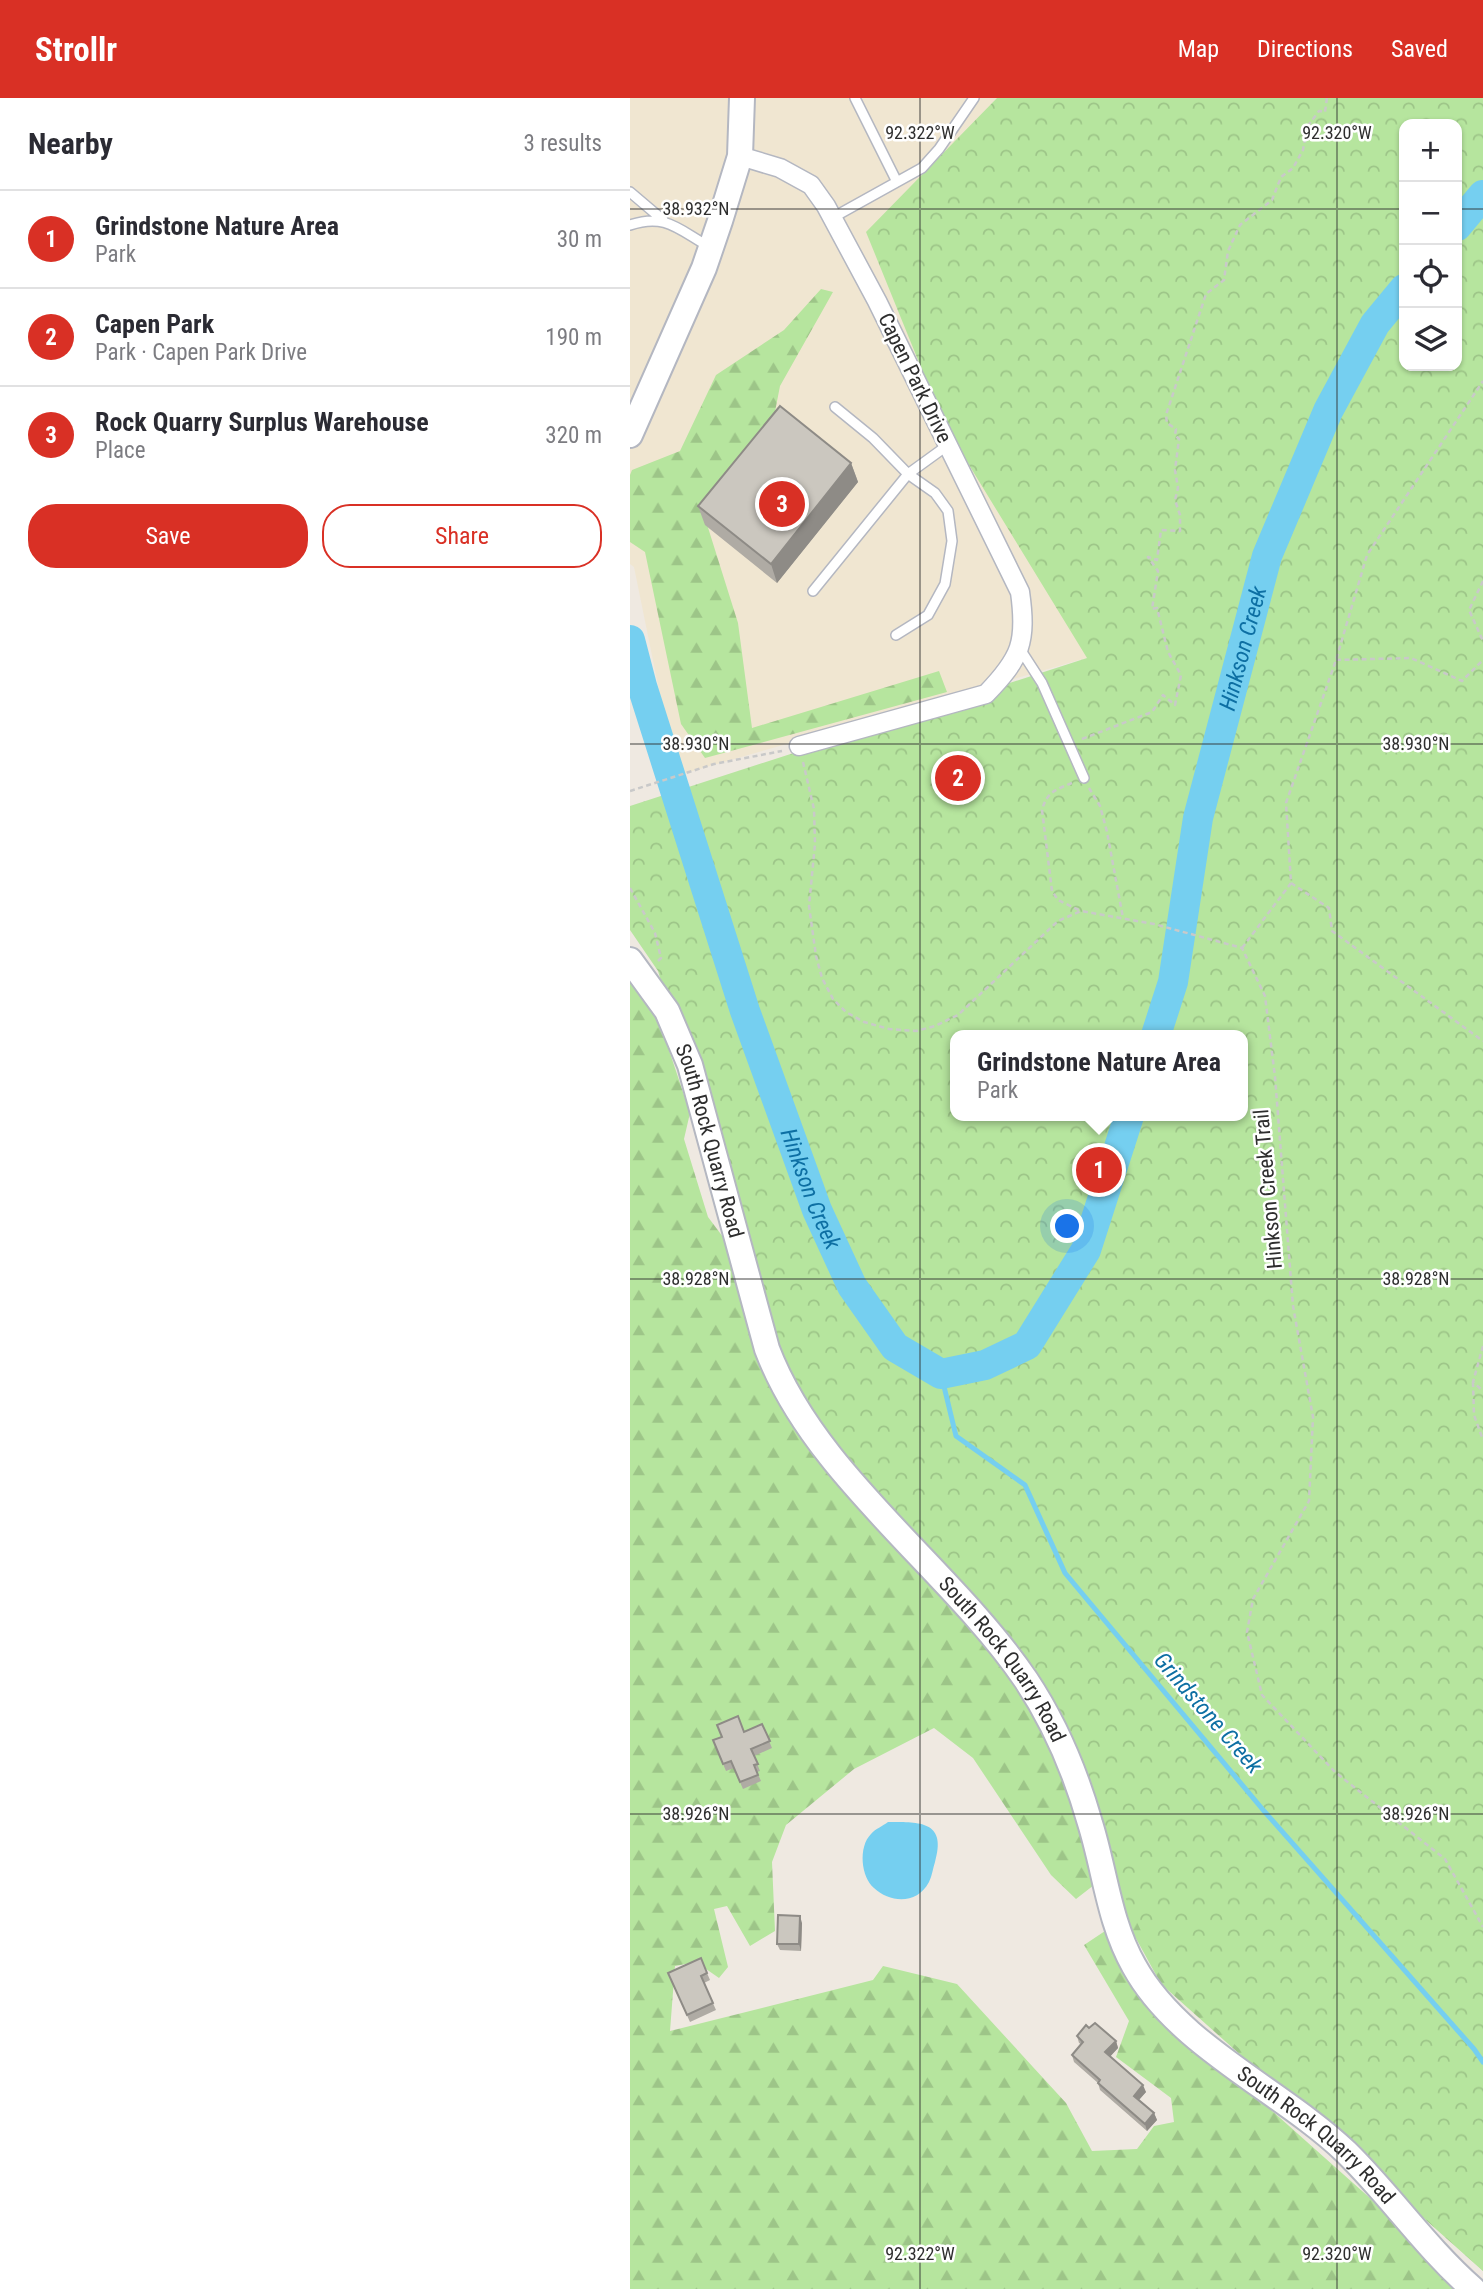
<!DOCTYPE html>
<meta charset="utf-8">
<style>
body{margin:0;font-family:"Roboto Condensed",sans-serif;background:#f2f2f3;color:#2b2b33}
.controls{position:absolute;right:21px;top:21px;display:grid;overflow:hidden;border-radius:14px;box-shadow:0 2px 5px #0004}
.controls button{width:63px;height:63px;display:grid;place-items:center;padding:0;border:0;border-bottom:2px solid #e1e1e2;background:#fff;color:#2b2b33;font:35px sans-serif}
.you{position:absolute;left:438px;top:1129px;width:24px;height:24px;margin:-18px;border:5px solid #fff;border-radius:50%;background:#1a73e8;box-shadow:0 0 0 10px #1a73e833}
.badge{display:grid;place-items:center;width:46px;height:46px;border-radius:50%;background:#d93025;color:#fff;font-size:23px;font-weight:700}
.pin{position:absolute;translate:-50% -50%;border:4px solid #fff;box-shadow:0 2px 7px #0006}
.popup{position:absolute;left:320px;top:932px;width:298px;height:91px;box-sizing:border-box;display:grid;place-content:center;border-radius:14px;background:#fff;filter:drop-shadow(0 2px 5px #0005);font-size:23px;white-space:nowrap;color:#7c7c81}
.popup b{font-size:26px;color:#2b2b33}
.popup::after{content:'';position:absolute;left:50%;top:100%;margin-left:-14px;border:14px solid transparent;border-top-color:#fff}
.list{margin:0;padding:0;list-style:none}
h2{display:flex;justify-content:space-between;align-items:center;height:91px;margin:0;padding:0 28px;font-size:30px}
h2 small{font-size:23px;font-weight:400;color:#7c7c81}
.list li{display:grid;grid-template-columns:46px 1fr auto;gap:21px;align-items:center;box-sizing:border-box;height:98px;padding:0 28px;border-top:2px solid #e1e1e2}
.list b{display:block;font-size:26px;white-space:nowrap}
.list p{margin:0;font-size:23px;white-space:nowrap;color:#7c7c81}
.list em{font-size:23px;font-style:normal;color:#7c7c81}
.actions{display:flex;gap:14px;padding:21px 28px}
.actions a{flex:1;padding:16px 0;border:2px solid #d93025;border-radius:28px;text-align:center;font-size:24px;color:#d93025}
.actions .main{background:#d93025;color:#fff}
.icon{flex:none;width:38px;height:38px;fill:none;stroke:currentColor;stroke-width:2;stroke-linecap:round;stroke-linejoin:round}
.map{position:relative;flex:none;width:853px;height:2191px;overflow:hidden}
header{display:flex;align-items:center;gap:42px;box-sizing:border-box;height:98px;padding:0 35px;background:#d93025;color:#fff}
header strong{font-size:33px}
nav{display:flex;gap:38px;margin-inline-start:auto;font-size:24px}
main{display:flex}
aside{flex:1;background:#fff}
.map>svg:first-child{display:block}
</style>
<header>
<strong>Strollr</strong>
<nav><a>Map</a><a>Directions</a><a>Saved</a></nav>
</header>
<main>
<aside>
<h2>Nearby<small>3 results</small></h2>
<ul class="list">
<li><span class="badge">1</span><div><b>Grindstone Nature Area</b><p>Park</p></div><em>30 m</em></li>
<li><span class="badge">2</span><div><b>Capen Park</b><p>Park · Capen Park Drive</p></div><em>190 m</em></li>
<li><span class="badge">3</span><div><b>Rock Quarry Surplus Warehouse</b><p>Place</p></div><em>320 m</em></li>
</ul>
<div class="actions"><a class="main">Save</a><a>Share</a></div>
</aside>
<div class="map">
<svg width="853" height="2191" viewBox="0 0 853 2191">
<defs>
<pattern id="forest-firs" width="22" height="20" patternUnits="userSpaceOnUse" patternTransform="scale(1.75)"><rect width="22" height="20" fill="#b6e59e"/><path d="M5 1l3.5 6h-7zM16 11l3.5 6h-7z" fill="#9dc588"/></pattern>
<pattern id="park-crowns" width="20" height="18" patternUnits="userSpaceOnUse" patternTransform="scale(1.75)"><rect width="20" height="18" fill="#b6e59e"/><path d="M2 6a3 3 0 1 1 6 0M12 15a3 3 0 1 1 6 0" fill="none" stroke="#9dc588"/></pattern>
</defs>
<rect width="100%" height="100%" fill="#efe9e1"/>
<path fill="#f0e6d1" d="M0,0H369L460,559L52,676L39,641L4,469L0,466Z"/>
<path fill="url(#forest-firs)" d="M191,191L203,194L150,288L141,334L75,420L108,525L122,630L309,573L317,594L75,660L51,626L15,454L0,444V377L2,372L50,353L86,277L154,232Z
M0,883L26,913L60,1015L54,1041L78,1119L93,1139L139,1281L853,1970V2173L531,1886L468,1771L464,1787L446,1801L421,1777L343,1660L304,1630L224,1671L156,1727L142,1764L145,1833L120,1848L97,1808L84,1811L98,1869L89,1880L66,1864L45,1868L40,1933L243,1882L253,1868L327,1886L436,2005L462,2053L507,2051L524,2028L544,2024L541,2000L486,1959L499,1923L454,1847L475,1833L511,1896L842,2191H0Z"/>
<path fill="url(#park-crowns)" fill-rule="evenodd" d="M367,0H853V2173L534,1882L395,1585L144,1270L28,873L0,832V708L457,560L314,326L236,134ZM774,26H827V268H774ZM326,937H612V1018H326Z"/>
<path fill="#75cff0" d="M258,1724C290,1724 317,1723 305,1764C303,1770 302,1778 299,1784C287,1807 260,1805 244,1790C231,1779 228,1749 241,1736C245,1731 253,1728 258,1724Z"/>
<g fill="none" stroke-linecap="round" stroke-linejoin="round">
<path stroke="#75cff0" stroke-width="5" d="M311,1276L326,1338L395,1387L435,1475L634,1713L844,1951L853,1964"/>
<g stroke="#75cff0" stroke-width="30">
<path d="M827,128L853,97"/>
<path id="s1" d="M0,542L12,588L115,913L187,1112L222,1188L265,1249L311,1276L355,1267L397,1247L456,1152L499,1018"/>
<path id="s2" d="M526,937L543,884L568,720L637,458L698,313L745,226L774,191"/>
</g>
<g stroke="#b4b7c1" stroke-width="12">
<path id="lane" d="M225,0L267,84
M0,94L33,122
M202,120L292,70L309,51L344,0
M0,127C35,115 48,131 78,148
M205,309L243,340L278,376L305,395L318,413L322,443L315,486L298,517L266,537
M183,493L278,376L318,347
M390,551L412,585L454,680"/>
</g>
<g stroke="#b4b7c1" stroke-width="21">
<path id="street" d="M110,58L150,70L181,87L196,108L247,203L390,494C397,544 391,560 356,596L169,648"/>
</g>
<g stroke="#b4b7c1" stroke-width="28">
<g id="secondary">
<path d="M0,337L74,170L90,123L110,58L112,0"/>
<path id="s3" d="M0,862L37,913L60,967L137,1251C185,1378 320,1470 396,1582C424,1624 446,1676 460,1725C475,1773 479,1824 504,1868C548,1948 651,1992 716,2054C760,2097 796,2150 843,2191"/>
</g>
</g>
<path stroke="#c9c9c9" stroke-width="2.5" stroke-dasharray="5 3.5" stroke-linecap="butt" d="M853,483L839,512L853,543
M706,562L781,560L832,583L853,562
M452,641L522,614L533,597L545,607L551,577L538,554L527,510L522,511L528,473L518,459L527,462L531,432L550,433V417L545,402L548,390L545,372L549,341L545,337L546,331L537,325L536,317L576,196L594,182L598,153L610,127L642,102L651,79L663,70L673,52L677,29L689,13L695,14L697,0
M173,664L184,711L185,746L179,808L186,858L192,880L203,901L216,914L234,924L259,931L286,933L305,928L328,917L428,823L451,813L524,826L612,850L635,898L645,979L663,1208L683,1319L679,1403L623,1501L617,1534L632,1597L705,1674L815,1761L853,1829
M442,685C425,692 417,694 412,712L422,793L428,802L451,813
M459,690L470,708L477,734L493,820
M0,693L84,666L152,653
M661,785L699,810L702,833L853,943
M0,790L25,835L31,860L28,863
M612,850L661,785L656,705L706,562L737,457L853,283
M853,1248L843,1284L853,1293
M843,1284L844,1317L853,1342"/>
<use href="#lane" stroke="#fff" stroke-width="9"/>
<use href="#street" stroke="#fff" stroke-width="18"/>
<use href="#secondary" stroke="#fff" stroke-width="24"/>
</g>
<path fill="#afaba4" d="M221,365L228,384L147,485L75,427L68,408Z
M132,1626L142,1650L124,1658L130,1673L127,1674L131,1683L113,1691L104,1670L96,1673L86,1649L114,1634Z
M172,1825L171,1853L150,1852L147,1846Z
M38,1875H77L80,1882L74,1885L86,1912L60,1924Z
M459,1930L486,1943L488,1950L480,1958L516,1994L509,2002L524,2015L527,2022L517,2033L470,1992L468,1985L444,1964L442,1957L451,1946L449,1945L447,1938Z"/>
<path fill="#8e8b86" d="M221,365L228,384L147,485L141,466Z
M170,1818L172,1825L171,1853L169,1846Z
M486,1943L488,1950L478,1961L475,1954Z
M513,1987L516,1994L507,2004L504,1998Z
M524,2015L527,2022L517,2033L515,2026Z"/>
<path fill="#cbc7bf" stroke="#8e8b86" stroke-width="2" d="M150,308L221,365L141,466L68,408Z
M108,1618L114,1634L132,1626L140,1643L121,1651L128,1666L124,1667L128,1677L110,1684L101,1663L93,1666L83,1642L92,1639L87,1627Z
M148,1817L170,1818L169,1846H147Z
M71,1860L77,1875L71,1878L83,1905L57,1917L38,1875Z
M465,1925L486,1943L475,1954L513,1987L504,1998L524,2015L515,2026L468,1985L470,1982L442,1957L453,1944L447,1938L456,1927L459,1930Z"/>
<path fill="none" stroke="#2e2e2e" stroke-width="2" stroke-opacity="0.45" d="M290,0V2191M707,0V2191M0,111H774M827,111H853M0,646H853M0,1181H853M0,1716H853"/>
<g text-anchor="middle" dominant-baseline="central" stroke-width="5" stroke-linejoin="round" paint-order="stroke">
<g font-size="21" fill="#2e2e2e" stroke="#fff">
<text transform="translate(285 280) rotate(64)">Capen Park Drive</text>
<text stroke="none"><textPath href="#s3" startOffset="200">South Rock Quarry Road</textPath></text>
<text transform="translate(638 1091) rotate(-95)">Hinkson Creek Trail</text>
<text stroke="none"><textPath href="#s3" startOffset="808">South Rock Quarry Road</textPath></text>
<text stroke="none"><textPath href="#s3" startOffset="1396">South Rock Quarry Road</textPath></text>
</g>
<g font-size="23" font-style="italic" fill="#0d6fa3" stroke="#fff">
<text stroke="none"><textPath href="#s2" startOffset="397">Hinkson Creek</textPath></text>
<text stroke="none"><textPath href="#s1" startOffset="578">Hinkson Creek</textPath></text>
<text transform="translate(578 1615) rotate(49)">Grindstone Creek</text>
</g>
</g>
<g font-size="18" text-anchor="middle" fill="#2e2e2e" stroke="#fff" stroke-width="5" stroke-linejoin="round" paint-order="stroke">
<text x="290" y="41">92.322°W</text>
<text x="707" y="41">92.320°W</text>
<text x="66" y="117">38.932°N</text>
<text x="66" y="652">38.930°N</text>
<text x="786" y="652">38.930°N</text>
<text x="66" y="1187">38.928°N</text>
<text x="786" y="1187">38.928°N</text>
<text x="66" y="1722">38.926°N</text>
<text x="786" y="1722">38.926°N</text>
<text x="290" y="2162">92.322°W</text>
<text x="707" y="2162">92.320°W</text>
</g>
</svg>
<div class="controls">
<button>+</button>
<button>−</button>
<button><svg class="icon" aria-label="locate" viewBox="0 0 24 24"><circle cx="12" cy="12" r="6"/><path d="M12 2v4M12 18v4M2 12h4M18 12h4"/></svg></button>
<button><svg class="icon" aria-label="layers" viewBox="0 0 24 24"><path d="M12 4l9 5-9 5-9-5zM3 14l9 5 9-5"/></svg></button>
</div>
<div class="you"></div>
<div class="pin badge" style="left:469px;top:1072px">1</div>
<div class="popup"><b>Grindstone Nature Area</b>Park</div>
<div class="pin badge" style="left:328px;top:680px">2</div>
<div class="pin badge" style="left:152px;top:406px">3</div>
</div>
</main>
